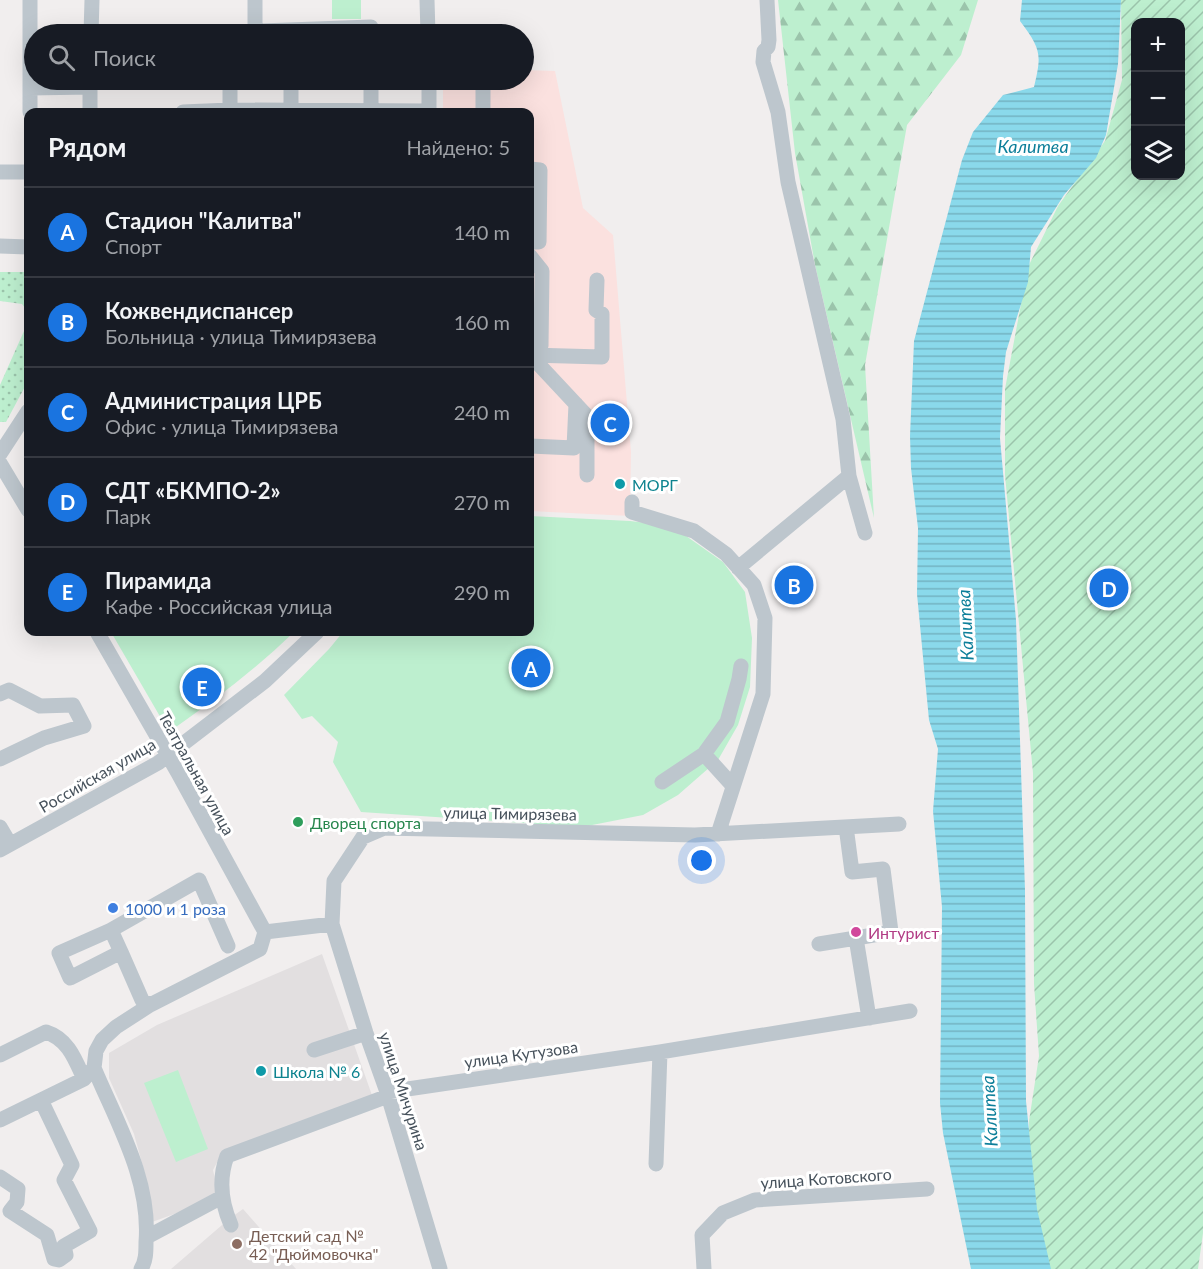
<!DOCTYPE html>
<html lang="ru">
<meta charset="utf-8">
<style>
body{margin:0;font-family:Lato,sans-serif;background:#242831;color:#f1f3f6}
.controls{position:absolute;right:18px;top:18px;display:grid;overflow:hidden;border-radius:12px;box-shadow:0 6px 24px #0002}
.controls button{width:54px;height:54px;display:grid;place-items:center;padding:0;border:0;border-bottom:2px solid #363941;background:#171b24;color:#f1f3f6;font:30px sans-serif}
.you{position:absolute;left:702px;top:861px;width:21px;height:21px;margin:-15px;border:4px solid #fff;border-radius:50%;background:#1a73e8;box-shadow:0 0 0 9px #1a73e833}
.badge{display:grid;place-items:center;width:39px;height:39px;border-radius:50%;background:#1a74e0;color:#fff;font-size:20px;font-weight:700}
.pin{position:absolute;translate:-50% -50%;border:3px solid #fff;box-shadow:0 2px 6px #0006}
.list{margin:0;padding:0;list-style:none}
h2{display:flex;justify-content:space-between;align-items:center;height:78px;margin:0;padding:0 24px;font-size:26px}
h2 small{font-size:20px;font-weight:400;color:#9ea1a6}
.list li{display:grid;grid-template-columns:39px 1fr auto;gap:18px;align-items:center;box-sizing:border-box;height:90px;padding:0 24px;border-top:2px solid #363941}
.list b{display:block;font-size:22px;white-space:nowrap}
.list p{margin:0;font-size:20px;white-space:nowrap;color:#9ea1a6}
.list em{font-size:20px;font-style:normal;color:#9ea1a6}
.icon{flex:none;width:33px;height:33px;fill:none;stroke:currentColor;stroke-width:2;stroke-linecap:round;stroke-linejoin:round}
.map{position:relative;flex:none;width:1203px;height:1269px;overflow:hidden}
.search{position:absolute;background:#171b24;box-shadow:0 6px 24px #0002;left:24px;top:24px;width:510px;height:66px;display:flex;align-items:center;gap:15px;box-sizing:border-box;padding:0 21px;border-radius:33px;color:#9ea1a6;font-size:22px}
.panel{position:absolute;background:#171b24;box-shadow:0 6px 24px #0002;left:24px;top:108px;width:510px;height:528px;border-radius:12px}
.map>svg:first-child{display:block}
</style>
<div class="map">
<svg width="1203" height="1269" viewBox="0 0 1203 1269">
<defs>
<pattern id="grass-dots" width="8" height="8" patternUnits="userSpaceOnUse" patternTransform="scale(1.5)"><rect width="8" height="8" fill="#bdefcf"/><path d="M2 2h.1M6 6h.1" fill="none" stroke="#9bc4ab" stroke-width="1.8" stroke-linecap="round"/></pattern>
<pattern id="forest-firs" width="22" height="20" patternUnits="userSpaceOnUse" patternTransform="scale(1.5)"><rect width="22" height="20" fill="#bdefcf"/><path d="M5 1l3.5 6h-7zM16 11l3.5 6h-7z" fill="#9bc4ab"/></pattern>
<pattern id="garden-furrows" width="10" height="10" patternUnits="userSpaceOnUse" patternTransform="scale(1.5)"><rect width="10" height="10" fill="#bdefcf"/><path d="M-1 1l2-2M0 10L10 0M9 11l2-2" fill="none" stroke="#9bc4ab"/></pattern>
<pattern id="water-rules" width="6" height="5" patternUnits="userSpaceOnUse" patternTransform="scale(1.5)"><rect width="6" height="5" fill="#8ad9eb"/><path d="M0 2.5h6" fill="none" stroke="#73b3c2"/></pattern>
</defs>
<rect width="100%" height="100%" fill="#f1eeee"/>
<path fill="#e2dfe0" d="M322,954L373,1098L222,1153L213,1170L218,1192L205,1203L152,1222L145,1174L134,1134L109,1078V1053L157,1025Z
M243,1209L296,1269H171L229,1219Z"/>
<path fill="#fbe1df" d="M524,70L555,71L583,208L613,235L631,452L630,516L530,511V112H443V80H524Z"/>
<path fill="url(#grass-dots)" d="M0,272H26L28,274V312L22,304L0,301Z
M28,322V381L6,422H0V385Z"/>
<path fill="url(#forest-firs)" d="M778,0H978L961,55L907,125L865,365L874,518L815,265L795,153Z"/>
<path fill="#bdefcf" d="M332,0H361V19H332Z
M530,516L630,521L655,524L679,531L723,562L745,592L752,638L750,687L738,725L718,760L678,795L643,815L582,827L361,812L333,762L338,742L312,716L302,719L284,695L329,649L343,632H530Z
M111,632H294C255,670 213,701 169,732Z
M178,1070L208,1149L176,1162L144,1083Z"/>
<path fill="url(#garden-furrows)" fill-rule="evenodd" d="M1121,0H1203V1233L1198,1269H1046L1030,1198L1029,1121L1039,1056L1034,984L1033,773L1005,475V389L1028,267L1058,206L1105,141L1122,80ZM1136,22H1180V176H1136Z"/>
<path fill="url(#water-rules)" d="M1022,0H1121L1118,64L1106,135L1096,158L1064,195L1031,247L1028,282L1006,352L1003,376L1000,438L1016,620L1025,890L1026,1101L1037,1209L1051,1269H971L943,1133L940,1103L942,907L933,811L938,749L929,720L917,594L918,528L911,468L910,436L914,341L962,160L973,132L1003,95L1034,87C1042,54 1041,49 1020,21Z"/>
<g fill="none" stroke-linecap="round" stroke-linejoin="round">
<path stroke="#bdc6cd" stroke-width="15" d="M30,0V88
M255,0V31
M427,0L428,34
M767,0L769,40L768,47L764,51L763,62L778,112L788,182L843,419L849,476L865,533
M91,34L92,0
M230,34V32L371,27V34
M291,80V112
M429,80V112
M30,112V88L90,87
M90,112V80
M183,112L230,110L429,111
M230,112V80
M371,112V80
M483,112V80
M530,169L540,170L539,242H530
M0,172H28
M0,246L28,247
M530,256L542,271L541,346L530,355
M530,355L602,357V314L596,310L597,280
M530,355L587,416V475
M530,446L574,448L576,404
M0,454L28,411
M0,463L28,510
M632,502V512L694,531L726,554L754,585L765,618L763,694L718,834
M738,568L849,476
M97,632L178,773L265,932
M0,694L9,690L40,706L73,705L84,726L44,738L0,759
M662,782L704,754
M733,786L704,754L727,722L739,679L741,666
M0,827L10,844
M847,834L852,872L883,869L891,932L856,938
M0,850L158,763L265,681L317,632
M111,930L199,880L228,946
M819,944L856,938L869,1018
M121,952L111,930L59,953L70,978L121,952L142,1000L150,1005
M314,1050L366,1033
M0,1055L46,1032C68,1039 75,1059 84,1079
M94,1068C117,1123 151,1180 146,1242C146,1252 146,1261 141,1269
M387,1092L660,1052L910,1011
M0,1120L84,1079L94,1068L96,1051L102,1040L116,1027L150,1005L260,949L265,932L332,924
M656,1164L660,1052
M0,1177L18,1189L17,1202L10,1211L47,1235L54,1259L59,1260L66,1255L64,1246L90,1231L64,1180L72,1165L41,1100
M231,1225C221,1202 218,1180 227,1156L388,1096
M147,1237L222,1197
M440,1269L387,1092L366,1033L332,924L334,881L363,837L384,828L695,835L899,824
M704,1269L702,1235L723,1213L755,1200L927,1189"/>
</g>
<g fill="#0f9aa8" stroke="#fff" stroke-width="2">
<circle cx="620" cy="484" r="6"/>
<circle cx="261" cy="1071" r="6"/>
</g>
<circle fill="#2e9e5b" stroke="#fff" stroke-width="2" cx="298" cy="822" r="6"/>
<circle fill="#3f7fe0" stroke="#fff" stroke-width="2" cx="113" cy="908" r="6"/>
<circle fill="#d1479c" stroke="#fff" stroke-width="2" cx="856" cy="932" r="6"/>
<circle fill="#8d6e63" stroke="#fff" stroke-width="2" cx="237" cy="1244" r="6"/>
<g text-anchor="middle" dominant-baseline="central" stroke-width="6" stroke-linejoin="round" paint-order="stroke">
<g font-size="16" fill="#0d838f" stroke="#fff" text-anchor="start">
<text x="632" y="484">МОРГ</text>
<text x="273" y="1071">Школа № 6</text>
</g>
<g font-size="16" fill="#47525c" stroke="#fff">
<text transform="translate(197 773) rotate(61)">Театральная улица</text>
<text transform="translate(97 775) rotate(-30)">Российская улица</text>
<text transform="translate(510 813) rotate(1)">улица Тимирязева</text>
<text transform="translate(521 1054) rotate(-8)">улица Кутузова</text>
<text transform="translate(404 1091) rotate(72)">улица Мичурина</text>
<text transform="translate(826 1178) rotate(-4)">улица Котовского</text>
</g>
<g font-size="16" fill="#27864d" stroke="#fff" text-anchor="start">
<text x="310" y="822">Дворец спорта</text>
</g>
<g font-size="16" fill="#366cbe" stroke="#fff" text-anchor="start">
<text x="125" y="908">1000 и 1 роза</text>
</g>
<g font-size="16" fill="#b23c85" stroke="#fff" text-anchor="start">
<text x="868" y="932">Интурист</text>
</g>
<g font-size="16" fill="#785e54" stroke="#fff" text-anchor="start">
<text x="249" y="1235">Детский сад №<tspan x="249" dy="18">42 "Дюймовочка"</tspan></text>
</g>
<g font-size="18" font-style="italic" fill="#0d7f9a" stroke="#fff">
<text x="1033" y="146">Калитва</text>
<text transform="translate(965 625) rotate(-93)">Калитва</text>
<text transform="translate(989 1111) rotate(-93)">Калитва</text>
</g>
</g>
</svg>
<div class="controls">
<button>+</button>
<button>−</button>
<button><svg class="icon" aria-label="layers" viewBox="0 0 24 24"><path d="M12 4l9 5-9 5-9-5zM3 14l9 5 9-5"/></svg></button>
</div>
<div class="you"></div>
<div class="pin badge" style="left:531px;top:668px">A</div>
<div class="pin badge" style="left:794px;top:585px">B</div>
<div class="pin badge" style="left:610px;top:423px">C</div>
<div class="pin badge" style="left:1109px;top:588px">D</div>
<div class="pin badge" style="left:202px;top:687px">E</div>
<div class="search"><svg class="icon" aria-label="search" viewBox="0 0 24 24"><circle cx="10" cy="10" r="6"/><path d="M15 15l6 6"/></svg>Поиск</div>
<section class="panel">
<h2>Рядом<small>Найдено: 5</small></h2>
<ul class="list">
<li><span class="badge">A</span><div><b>Стадион &quot;Калитва&quot;</b><p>Спорт</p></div><em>140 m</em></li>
<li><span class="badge">B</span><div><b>Кожвендиспансер</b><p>Больница · улица Тимирязева</p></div><em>160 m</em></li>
<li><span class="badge">C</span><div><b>Администрация ЦРБ</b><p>Офис · улица Тимирязева</p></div><em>240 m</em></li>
<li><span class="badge">D</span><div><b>СДТ «БКМПО-2»</b><p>Парк</p></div><em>270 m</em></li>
<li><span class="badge">E</span><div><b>Пирамида</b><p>Кафе · Российская улица</p></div><em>290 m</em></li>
</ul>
</section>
</div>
